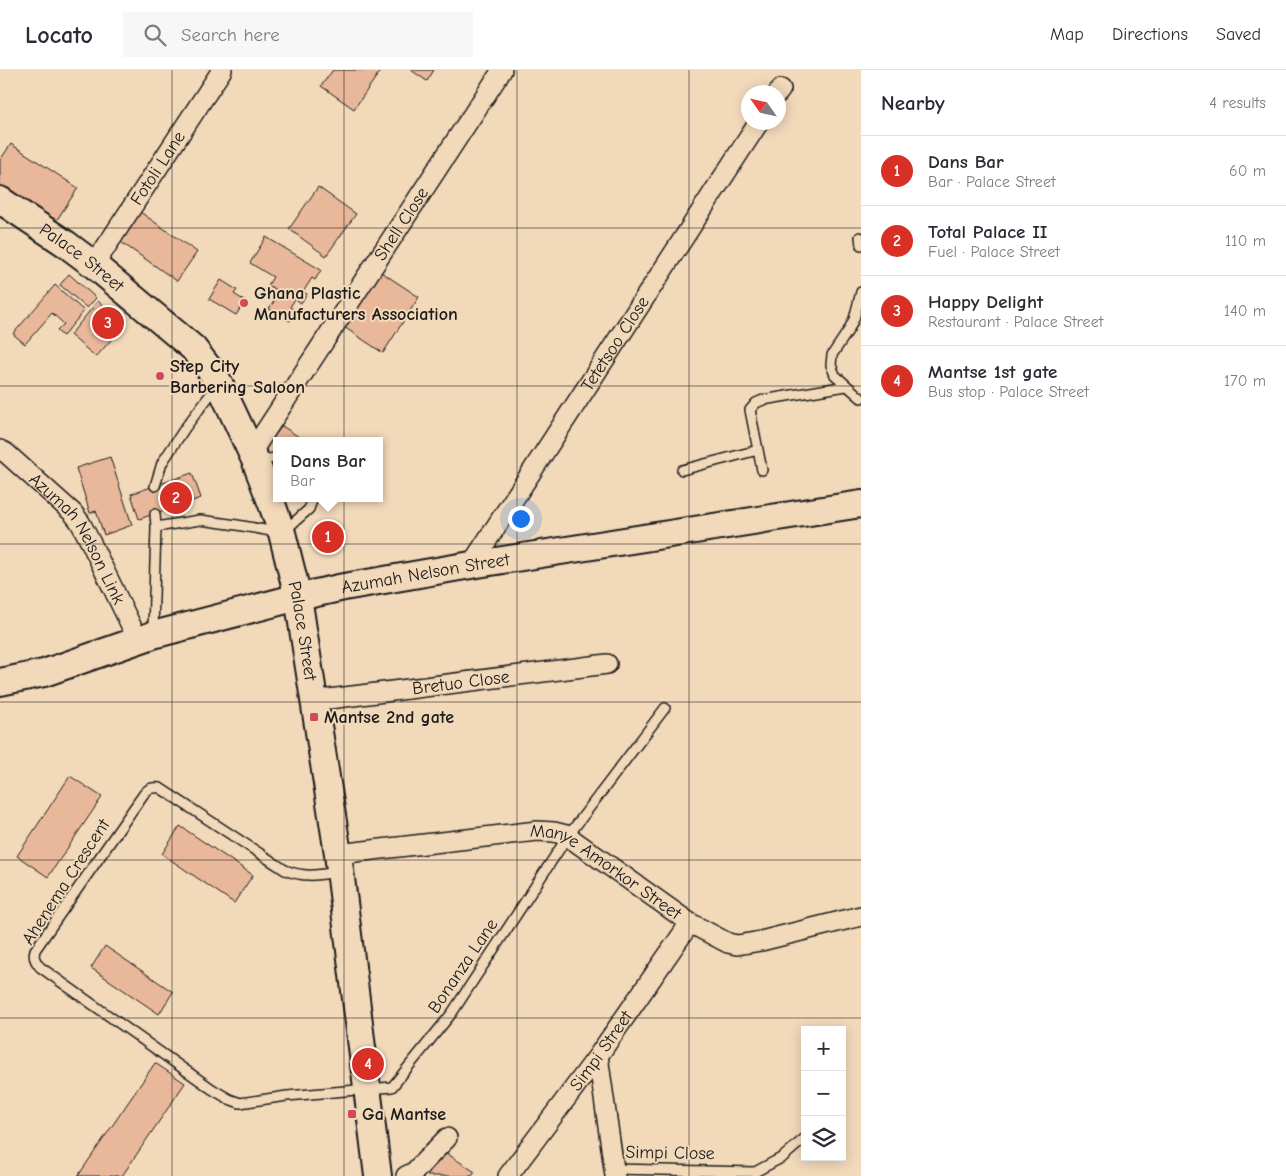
<!DOCTYPE html>
<meta charset="utf-8">
<style>
body{margin:0;font-family:"Comic Neue",sans-serif;background:#f7f7f7;color:#2b2b33}
.controls{position:absolute;right:15px;bottom:15px;display:grid;overflow:hidden;border-radius:0px;box-shadow:0 2px 12px #0003}
.controls button{width:45px;height:45px;display:grid;place-items:center;padding:0;border:0;border-bottom:1px solid #e1e1e2;background:#fff;color:#2b2b33;font:25px sans-serif}
.compass{position:absolute;left:741px;top:15px;width:45px;height:45px;border-radius:50%;background:#fff;box-shadow:0 2px 12px #0003;rotate:304deg}
.you{position:absolute;left:520px;top:448px;width:18px;height:18px;margin:-12px;border:4px solid #fff;border-radius:50%;background:#1a73e8;box-shadow:0 0 0 8px #1a73e833}
.badge{display:grid;place-items:center;width:32px;height:32px;border-radius:50%;background:#d93025;color:#fff;font-size:16px;font-weight:700}
.pin{position:absolute;translate:-50% -50%;border:2px solid #fff;box-shadow:0 1px 5px #0006}
.popup{position:absolute;left:273px;top:367px;width:110px;height:65px;box-sizing:border-box;display:grid;place-content:center;border-radius:0px;background:#fff;filter:drop-shadow(0 1px 4px #0005);font-size:16px;white-space:nowrap;color:#7c7c81}
.popup b{font-size:19px;color:#2b2b33}
.popup::after{content:'';position:absolute;left:50%;top:100%;margin-left:-10px;border:10px solid transparent;border-top-color:#fff}
.list{margin:0;padding:0;list-style:none}
h2{display:flex;justify-content:space-between;align-items:center;height:65px;margin:0;padding:0 20px;font-size:21px}
h2 small{font-size:16px;font-weight:400;color:#7c7c81}
.list li{display:grid;grid-template-columns:32px 1fr auto;gap:15px;align-items:center;box-sizing:border-box;height:70px;padding:0 20px;border-top:1px solid #e1e1e2}
.list b{display:block;font-size:19px;white-space:nowrap}
.list p{margin:0;font-size:16px;white-space:nowrap;color:#7c7c81}
.list em{font-size:16px;font-style:normal;color:#7c7c81}
.icon{flex:none;width:28px;height:28px;fill:none;stroke:currentColor;stroke-width:2;stroke-linecap:round;stroke-linejoin:round}
.map{position:relative;flex:none;width:861px;height:1106px;overflow:hidden}
header{display:flex;align-items:center;gap:30px;box-sizing:border-box;height:70px;padding:0 25px;background:#fff;border-bottom:1px solid #e1e1e2}
header strong{font-size:24px}
nav{display:flex;gap:28px;margin-inline-start:auto;font-size:18px}
.search{width:350px;height:45px;background:#f7f7f7;display:flex;align-items:center;gap:12px;box-sizing:border-box;padding:0 18px;border-radius:0px;color:#7c7c81;font-size:19px}
main{display:flex}
aside{flex:1;background:#fff}
.map>svg:first-child{display:block}
</style>
<header>
<strong>Locato</strong>
<div class="search"><svg class="icon" aria-label="search" viewBox="0 0 24 24"><circle cx="10" cy="10" r="6"/><path d="M15 15l6 6"/></svg>Search here</div>
<nav><a>Map</a><a>Directions</a><a>Saved</a></nav>
</header>
<main>
<div class="map">
<svg width="861" height="1106" viewBox="0 0 861 1106">
<rect width="100%" height="100%" fill="#f2d9ba"/>
<filter id="ink" filterUnits="userSpaceOnUse"><feTurbulence type="fractalNoise" baseFrequency=".02" numOctaves="2"/><feDisplacementMap in="SourceGraphic" scale="10" xChannelSelector="R" yChannelSelector="G"/><feConvolveMatrix kernelMatrix="1 2 1 2 8 2 1 2 1" color-interpolation-filters="sRGB"/></filter>
<g filter="url(#ink)">
<path fill="#e9b89a" stroke="#1c1c1c" d="M333,0H381L354,39L321,16Z
M411,0H434L427,11Z
M11,74L78,118L52,157L45,145L0,116V90Z
M318,117L356,144L326,186L289,159Z
M136,139L197,182L177,211L115,168Z
M266,167L321,200L315,210L312,208L303,222L307,224L301,233L295,229L290,237L296,241L290,251L269,239L280,222L268,215L273,207L250,193Z
M375,198L419,227L383,283L338,253Z
M69,204L96,228L87,238L60,215Z
M221,210L237,220L234,224L245,231L236,245L209,229Z
M55,215L84,241L63,266L57,261L64,254L52,243L25,274L13,264Z
M98,231L125,254L96,287L70,265Z
M282,356L302,369L301,371H277L273,368Z
M110,387L132,455L104,465L96,441L90,443L76,398Z
M192,403L201,428L139,449L131,424Z
M70,706L102,727L48,807L17,786Z
M180,756L253,805L234,833L162,784Z
M105,876L173,922L159,944L91,898Z
M155,993L185,1013L122,1106H78Z
M443,1081L475,1102L472,1106H427Z"/>
<g fill="none" stroke-linecap="round" stroke-linejoin="round">
<g stroke="#1c1c1c" stroke-width="12">
<path id="lane" d="M860,167L861,175
M861,222L854,249L848,261L832,285L831,295L835,305L861,328
M257,390L277,388
M682,400L758,380
M762,400L750,340L756,333L763,330L846,316
M155,416L162,393L185,358L216,317
M155,444L156,457L200,450L237,455L282,463L309,439L313,428
M153,561L156,457
M339,802C318,805 305,808 285,800L160,718C152,717 148,718 143,725L35,880C33,887 35,891 40,897L212,1019L229,1029L240,1033L287,1026L392,1017L452,943L568,766L665,638
M614,1099L755,1102L783,1087L805,1068"/>
</g>
<g stroke="#1c1c1c" stroke-width="22">
<g id="street">
<path d="M778,23L781,19"/>
<path id="s1" d="M94,195L222,0"/>
<path id="s2" d="M0,380L6,383L73,443L80,452L92,475L138,570"/>
<path id="s3" d="M251,383L502,0"/>
<path id="s4" d="M471,495L759,52"/>
<path id="s5" d="M313,631L607,594"/>
<path id="s6" d="M338,784L537,761L554,762L566,765L690,853L728,873L737,875L761,871L861,846"/>
<path d="M598,986L615,1106"/>
<path d="M406,1106L414,1102L447,1068"/>
<path id="s7" d="M508,1106L598,986L690,853"/>
</g>
</g>
<g stroke="#1c1c1c" stroke-width="30">
<g id="secondary">
<path id="s8" d="M0,130L66,174L94,195L193,278L210,300L219,313L255,390L273,437L282,463L298,527L338,784L378,1106"/>
<path id="s9" d="M0,612L44,603L153,565L298,527L344,517L471,495L861,434"/>
</g>
</g>
<use href="#lane" stroke="#f2d9ba" stroke-width="9"/>
<use href="#street" stroke="#f2d9ba" stroke-width="19"/>
<use href="#secondary" stroke="#f2d9ba" stroke-width="26"/>
</g>
</g>
<path fill="none" stroke="#1c1c1c" stroke-width="1" stroke-opacity="0.55" d="M172,0V1106M344,0V1106M517,0V1106M689,0V1106M0,158H861M0,316H861M0,474H861M0,632H861M0,790H861M0,948H861"/>
<g fill="#d1495b" stroke="#f2d9ba" stroke-width="2">
<circle cx="244" cy="233" r="5"/>
<circle cx="160" cy="306" r="5"/>
<rect x="309" y="642" width="10" height="10" rx="2.5"/>
<rect x="347" y="1039" width="10" height="10" rx="2.5"/>
</g>
<g text-anchor="middle" dominant-baseline="central" stroke-width="4" stroke-linejoin="round" paint-order="stroke">
<g font-size="18" fill="#1c1c1c" stroke="#f2d9ba">
<text stroke="none"><textPath href="#s1" startOffset="116">Fotoli Lane</textPath></text>
<text stroke="none"><textPath href="#s3" startOffset="274">Shell Close</textPath></text>
<text stroke="none"><textPath href="#s8" startOffset="100">Palace Street</textPath></text>
<text stroke="none"><textPath href="#s4" startOffset="264">Tetetsoo Close</textPath></text>
<text stroke="none"><textPath href="#s2" startOffset="120">Azumah Nelson Link</textPath></text>
<text stroke="none"><textPath href="#s9" startOffset="440">Azumah Nelson Street</textPath></text>
<text stroke="none"><textPath href="#s8" startOffset="550">Palace Street</textPath></text>
<text stroke="none"><textPath href="#s5" startOffset="149">Bretuo Close</textPath></text>
<text stroke="none"><textPath href="#s6" startOffset="281">Manye Amorkor Street</textPath></text>
<text transform="translate(66 812) rotate(-57)">Ahenema Crescent</text>
<text transform="translate(463 896) rotate(-56)">Bonanza Lane</text>
<text stroke="none"><textPath href="#s7" startOffset="156">Simpi Street</textPath></text>
<text transform="translate(670 1083) rotate(1)">Simpi Close</text>
</g>
<g font-size="18" font-weight="bold" fill="#1c1c1c" stroke="#f2d9ba" text-anchor="start">
<text x="254" y="223">Ghana Plastic<tspan x="254" dy="21">Manufacturers Association</tspan></text>
<text x="170" y="296">Step City<tspan x="170" dy="21">Barbering Saloon</tspan></text>
<text x="324" y="647">Mantse 2nd gate</text>
<text x="362" y="1044">Ga Mantse</text>
</g>
</g>
</svg>
<div class="controls">
<button>+</button>
<button>−</button>
<button><svg class="icon" aria-label="layers" viewBox="0 0 24 24"><path d="M12 4l9 5-9 5-9-5zM3 14l9 5 9-5"/></svg></button>
</div>
<svg class="compass" viewBox="-18 -18 36 36"><path d="M0-13l5 13h-10z" fill="#e53935"/><path d="M0 13l5-13h-10z" fill="#7c7c81"/></svg>
<div class="you"></div>
<div class="pin badge" style="left:328px;top:467px">1</div>
<div class="popup"><b>Dans Bar</b>Bar</div>
<div class="pin badge" style="left:176px;top:428px">2</div>
<div class="pin badge" style="left:108px;top:253px">3</div>
<div class="pin badge" style="left:368px;top:994px">4</div>
</div>
<aside>
<h2>Nearby<small>4 results</small></h2>
<ul class="list">
<li><span class="badge">1</span><div><b>Dans Bar</b><p>Bar · Palace Street</p></div><em>60 m</em></li>
<li><span class="badge">2</span><div><b>Total Palace II</b><p>Fuel · Palace Street</p></div><em>110 m</em></li>
<li><span class="badge">3</span><div><b>Happy Delight</b><p>Restaurant · Palace Street</p></div><em>140 m</em></li>
<li><span class="badge">4</span><div><b>Mantse 1st gate</b><p>Bus stop · Palace Street</p></div><em>170 m</em></li>
</ul>
</aside>
</main>
